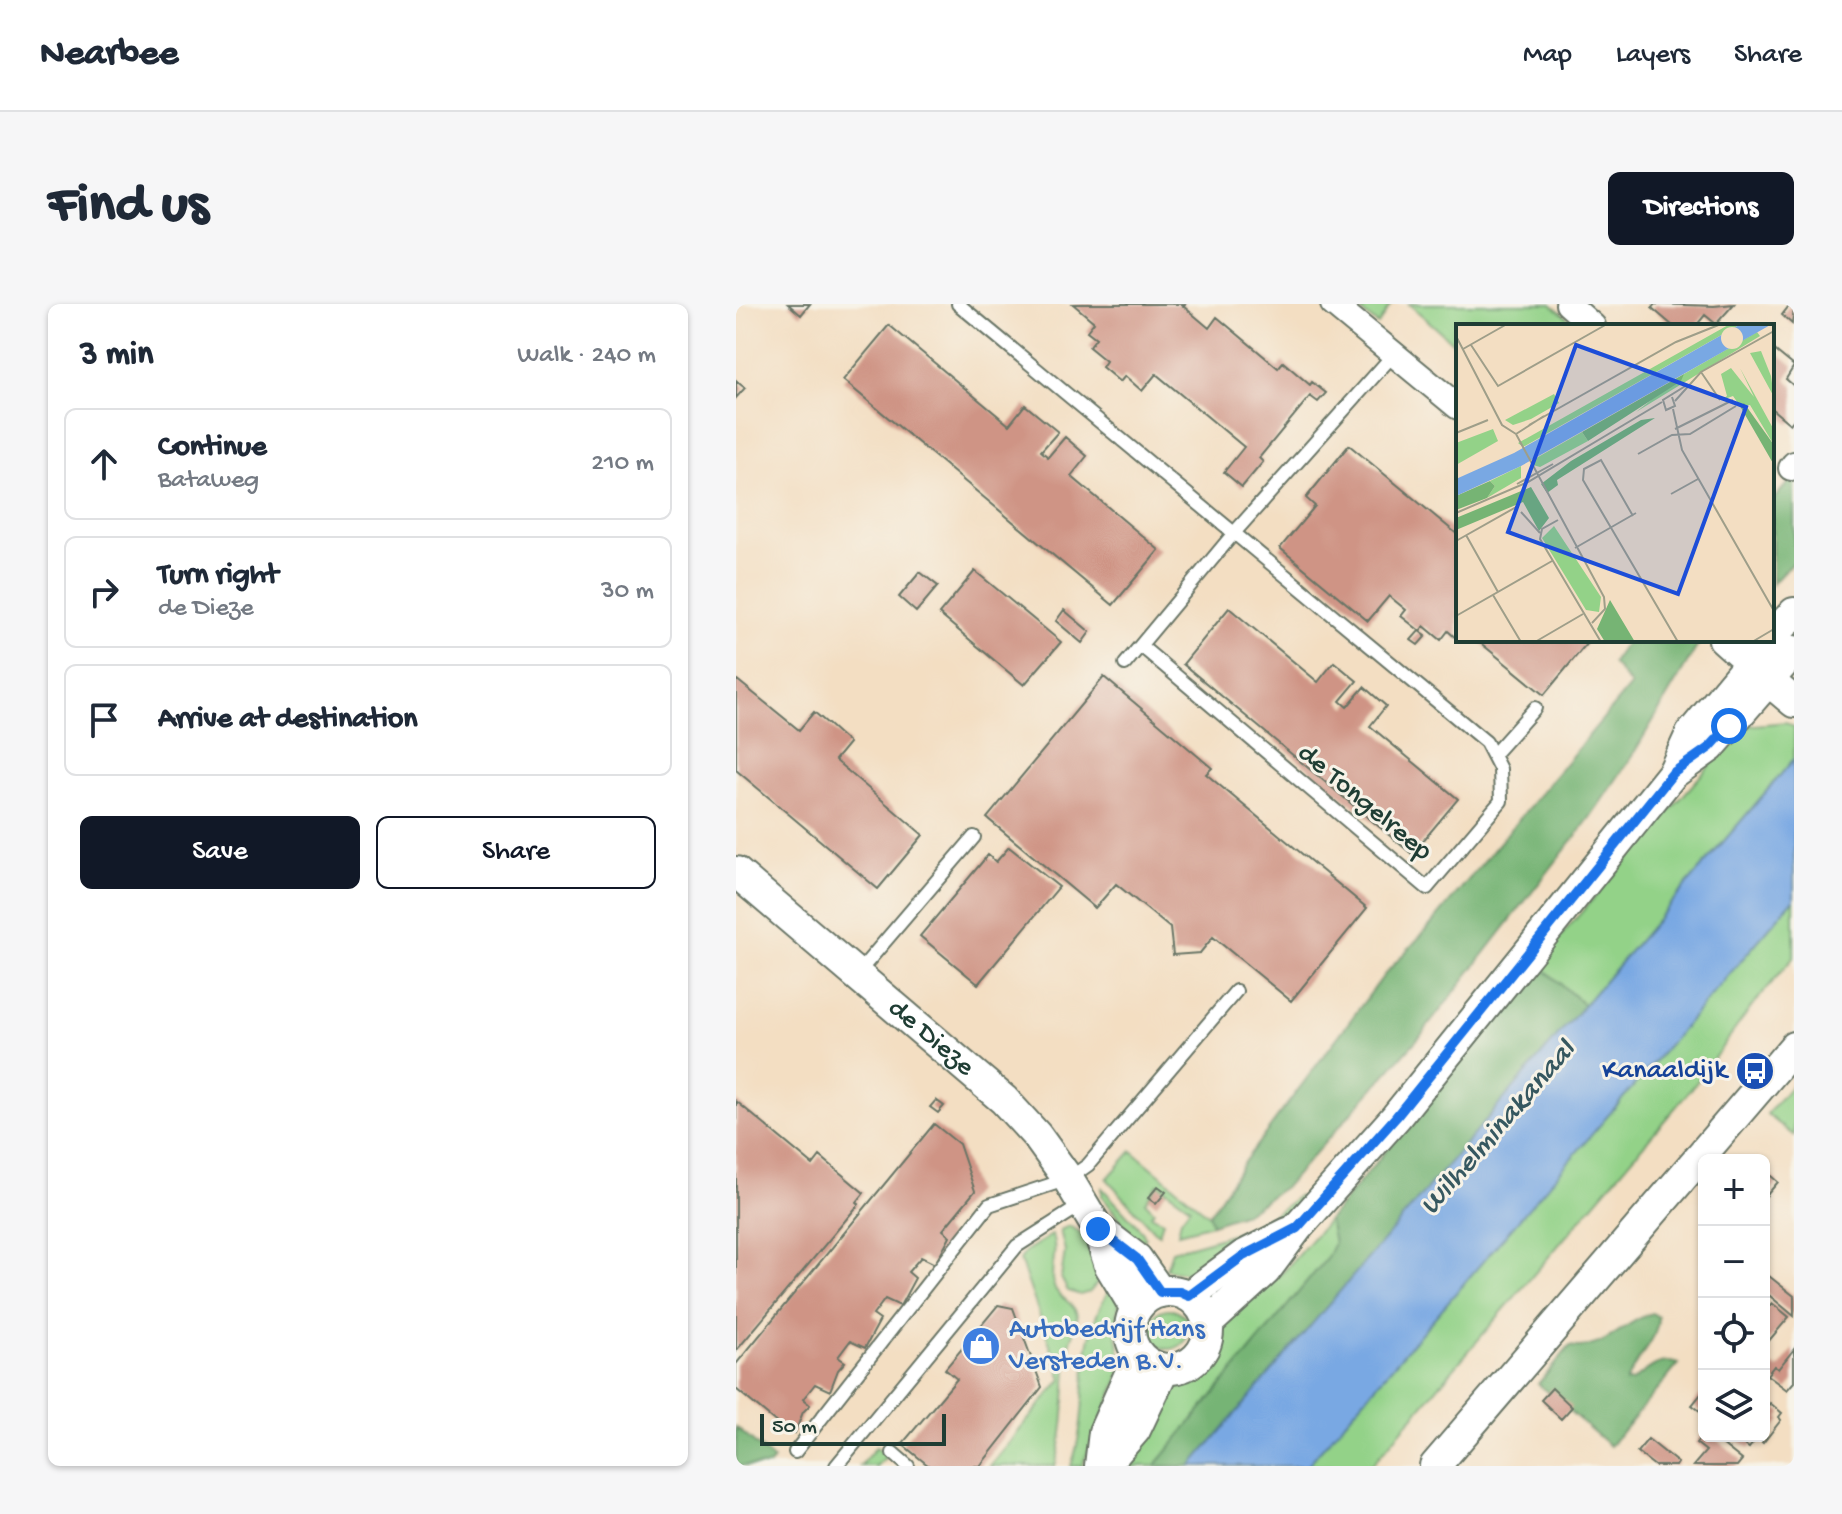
<!DOCTYPE html>
<meta charset="utf-8">
<style>
body{margin:0;font-family:"Gochi Hand",sans-serif;background:#f6f6f7;color:#1f2937}
.controls{position:absolute;right:24px;bottom:24px;display:grid;overflow:hidden;border-radius:12px;box-shadow:0 2px 6px #0004}
.controls button{width:72px;height:72px;display:grid;place-items:center;padding:0;border:0;border-bottom:2px solid #e0e1e3;background:#fff;color:#1f2937;font:40px sans-serif}
.scale{position:absolute;left:24px;bottom:20px;width:186px;box-sizing:border-box;padding-left:8px;border:4px solid #1f3d34;border-top:0;font-size:22px;line-height:28px;white-space:nowrap;color:#1f3d34;-webkit-text-stroke:6px #f7f3e8;paint-order:stroke}
.stop{position:absolute;width:24px;height:24px;margin:-18px;border:6px solid #1a73e8;border-radius:50%;background:#fff}
.stop.end{background:#1a73e8;border-color:#fff;box-shadow:0 2px 8px #0008}
.list{margin:0;padding:0;list-style:none}
h2{display:flex;justify-content:space-between;align-items:center;height:104px;margin:0;padding:0 32px;font-size:34px}
h2 small{font-size:26px;font-weight:400;color:#747a83}
.list li{display:grid;grid-template-columns:52px 1fr auto;gap:24px;align-items:center;box-sizing:border-box;height:112px;margin:0 16px 16px;padding:0 16px;border:2px solid #e0e1e3;border-radius:12px}
.list b{display:block;font-size:30px;white-space:nowrap}
.list p{margin:0;font-size:26px;white-space:nowrap;color:#747a83}
.list em{font-size:26px;font-style:normal;color:#747a83}
.actions{display:flex;gap:16px;padding:24px 32px}
.actions a{flex:1;padding:18px 0;border:2px solid #111827;border-radius:12px;text-align:center;font-size:28px;color:#111827}
.actions .main{background:#111827;color:#fff}
.icon{flex:none;width:44px;height:44px;fill:none;stroke:currentColor;stroke-width:2;stroke-linecap:round;stroke-linejoin:round}
.map{position:relative;flex:none;width:1058px;height:1162px;overflow:hidden;border-radius:12px}
header{display:flex;align-items:center;gap:48px;box-sizing:border-box;height:112px;padding:0 40px;background:#fff;border-bottom:2px solid #e0e1e3}
header strong{font-size:38px}
nav{display:flex;gap:44px;margin-inline-start:auto;font-size:28px}
.intro{display:flex;align-items:center;justify-content:space-between;box-sizing:border-box;height:192px;padding:0 48px}
h1{margin:0;font-size:56px}
.button{padding:20px 36px;border-radius:12px;background:#111827;color:#fff;font-size:28px;font-weight:700}
main{display:flex;gap:48px;padding:0 48px}
aside{flex:1;background:#fff;border-radius:12px;box-shadow:0 2px 6px #0004}
.map>svg:first-child{display:block}
</style>
<header>
<strong>Nearbee</strong>
<nav><a>Map</a><a>Layers</a><a>Share</a></nav>
</header>
<div class="intro"><h1>Find us</h1><a class="button">Directions</a></div>
<main>
<aside>
<h2>3 min<small>Walk · 240 m</small></h2>
<ul class="list">
<li><svg class="icon" aria-label="ahead" viewBox="0 0 24 24"><path d="M12 20V5M6 11l6-6 6 6"/></svg><div><b>Continue</b><p>Bataweg</p></div><em>210 m</em></li>
<li><svg class="icon" aria-label="right" viewBox="0 0 24 24"><path d="M7 20v-9h11M14 6l5 5-5 5"/></svg><div><b>Turn right</b><p>de Dieze</p></div><em>30 m</em></li>
<li><svg class="icon" aria-label="arrive" viewBox="0 0 24 24"><path d="M6 21V4h12l-3 4 3 4H6"/></svg><div><b>Arrive at destination</b></div></li>
</ul>
<div class="actions"><a class="main">Save</a><a>Share</a></div>
</aside>
<div class="map">
<svg width="1058" height="1162" viewBox="0 0 1058 1162">
<rect width="100%" height="100%" fill="#f7f3e8"/>
<filter id="ink" filterUnits="userSpaceOnUse"><feTurbulence type="fractalNoise" baseFrequency=".0125" numOctaves="2"/><feDisplacementMap in="SourceGraphic" scale="16" xChannelSelector="R" yChannelSelector="G"/><feConvolveMatrix kernelMatrix="1 2 1 2 8 2 1 2 1" color-interpolation-filters="sRGB"/></filter>
<filter id="wash" filterUnits="userSpaceOnUse"><feTurbulence type="fractalNoise" baseFrequency=".006" numOctaves="4" result="noise"/><feDisplacementMap in="SourceGraphic" scale="32" xChannelSelector="R" yChannelSelector="G"/><feGaussianBlur stdDeviation="1.8" result="paint"/><feColorMatrix in="noise" values="0 0 0 0 0 0 0 0 0 0 0 0 0 0 0 0 0 1.4 0 .05"/><feComposite in="paint" operator="in"/></filter>
<g filter="url(#wash)">
<rect width="100%" height="100%" fill="#f3dec2"/>
<path fill="#93d288" stroke="#59885e" stroke-width="2" d="M616,0H655L642,21Z
M673,0H815L841,22H722V43Z
M1050,418L1058,423V455L848,701L801,659L1008,422Z
M1058,595V653L1016,702L957,783L635,1162H571Z
M1058,778V832L1031,810Z
M396,847L473,911L476,920L442,929L445,915L454,903L422,880L409,898L418,907L415,911L427,917L423,930L418,927L371,875Z
M366,884L407,928L409,934L405,943L366,892Z
M562,892L569,900C547,920 489,962 462,968C451,970 440,968 430,965L436,947C482,935 526,924 562,892Z
M593,915L598,939L591,954L419,1162H388L433,1087L462,1069L479,1049L488,1019L549,966Z
M333,922L343,928L369,969L354,988L344,991L332,987L325,974L329,947L324,926Z
M316,931C323,950 313,963 317,980C321,994 335,996 340,1008C344,1018 335,1033 333,1044C328,1084 331,1123 319,1162H254L326,1075L284,956L290,947Z
M376,981L383,998L380,1025L385,1057L383,1074L346,1162H335C358,1097 335,1044 376,981Z
M413 1025a20 20 0 1 1 40 0a20 20 0 1 1-40 0Z
M140,1143L149,1150V1154L140,1162H124Z"/>
<path fill="#76b474" stroke="#4a7854" stroke-width="2" d="M1058,172V257L1036,280V197Z
M892,336H965L895,454L853,515L685,731L550,882L509,909L476,920L473,911L508,858L649,670L693,623L895,381L876,359Z
M801,659L848,701L455,1162H419L591,954L598,939L593,915L702,784Z
M916,1009L922,1013C922,1039 898,1055 890,1078L896,1077C912,1066 923,1053 943,1060L874,1142L802,1080L834,1042C868,1049 886,1018 916,1009Z
M0,1123L38,1156L33,1162H0Z"/>
<path fill="#79a8e3" stroke="#4c728c" stroke-width="2" d="M1058,455V595L571,1162H455Z"/>
<g id="blocks">
<path fill="#cf9485" d="M52,0H74L65,11Z
M337,0H449L447,2L473,24L481,13L542,64L547,58L574,81L576,78L590,89L582,98L574,92L523,154L527,158L506,183L488,168L508,143L420,70L406,87L389,72L384,78L366,63L370,57L353,43L360,34L351,27L358,18Z
M919,0L978,2L998,0L980,20L969,11L960,22H937L916,4Z
M1053,2L1058,6L1056,20L1046,11Z
M153,21L273,121L289,101L322,128L305,147L312,153L329,133L351,152L335,172L423,246L377,301L107,76Z
M1036,44L1058,62L1050,75L1058,82V115L1054,120L1036,105Z
M0,77L9,84L0,94Z
M613,141L722,231V336L712,327L705,336L688,322L684,327L665,312L670,306L653,292L632,317L544,244L579,202L570,194Z
M239,267L325,338L288,381L203,310Z
M184,268L202,282L180,308L163,293Z
M493,304L582,378L598,358L621,377L604,397L611,403L628,383L650,402L634,422L722,495L676,550L447,360Z
M328,306L354,328L346,339L320,317Z
M683,327L690,332L682,341L675,336Z
M741,336H848L851,339L808,391Z
M368,373L476,464L470,470L631,604L555,697L477,633L464,649L437,651L434,624L380,580L359,604L251,514Z
M0,375L63,426L78,408L92,420L113,439L99,456L187,531L142,585L0,466Z
M273,543L323,583L242,680L184,632L252,551L260,558Z
M200,796L208,802L202,809L194,803Z
M0,797L77,861L84,852L128,889L121,898L123,900L0,1047Z
M198,820L223,840L239,887L207,926L214,932L199,960L185,953L172,968L179,974L164,1002L149,995L137,1011L144,1016L129,1044L114,1037L102,1053L109,1058L102,1066L94,1087L79,1080L67,1095L74,1101L67,1108L59,1129L42,1120L0,1085V1060Z
M1028,866L1042,878L1030,892L1028,890Z
M422,882L430,888L420,900L412,894Z
M1028,968L1058,992V1012L1028,987Z
M1036,999L1053,1013L1031,1039L1028,1036V1008Z
M262,1001L277,1004L306,1083L244,1162H193L166,1140L221,1075L209,1065Z
M1058,1045V1078L1051,1086L1031,1071L1038,1062L1042,1065Z
M816,1084L836,1103L825,1115L805,1096Z
M965,1090L968,1092V1110L956,1101Z
M1034,1099L1046,1109L1043,1113L1045,1116L1027,1139L1021,1134L1013,1144L997,1132H1028V1101L1031,1103Z
M968,1129V1132H976L1006,1156L1001,1162H957L970,1147L960,1139Z
M912,1135L942,1159L940,1162H919L901,1148Z"/>
</g>
</g>
<g filter="url(#ink)">
<use href="#blocks" fill-opacity="0" stroke="#697566" stroke-width="2"/>
<g fill="none" stroke-linecap="round" stroke-linejoin="round">
<g stroke="#697566" stroke-width="16">
<path id="service" d="M222,0L750,438L764,465L765,497L691,584L405,342
M389,360L498,229L657,51
M757,451L799,404
M121,670L238,533
M59,1148L253,901L332,875L352,861L500,687
M157,1149L172,1162
M100,1162L281,942L347,900"/>
</g>
<g stroke="#697566" stroke-width="28">
<path id="minor" d="M597,0L722,103
M832,0L857,22
M1055,164L1058,160
M985,336L1012,360"/>
</g>
<g stroke="#697566" stroke-width="34">
<g id="tertiary">
<path d="M1036,333L1058,309"/>
<path d="M1020,366L1058,398"/>
<path d="M939,468L974,443L1058,347"/>
<path id="s1" d="M0,568L268,796L301,832L332,875L362,925L374,962L400,1005"/>
<path d="M362,925L401,955L424,988"/>
<circle cx="433" cy="1026" r="39"/>
<path d="M453,992L507,952L552,929"/>
<path d="M472,1019L529,967L561,924L660,813L937,469L955,430L1033,336"/>
<path d="M364,1162L368,1128L402,1052"/>
<path d="M368,1162L399,1126L428,1065"/>
<path d="M699,1162L1058,743"/>
</g>
</g>
<use href="#service" stroke="#fff" stroke-width="12"/>
<use href="#minor" stroke="#fff" stroke-width="24"/>
<use href="#tertiary" stroke="#fff" stroke-width="30"/>
</g>
</g>
<g fill="none" stroke-linecap="round" stroke-linejoin="round" filter="url(#ink)">
<path stroke="#1a73e8" stroke-width="10" d="M362,925L401,955L424,988H444L453,992L507,952L561,924L660,813L937,469L974,443L993,422"/>
</g>
<defs>
<g id="bus-disc" transform="scale(2)"><circle r="9.5" fill="#1a4fb4" stroke="#f7f3e8"/><path d="M-5-6H5V4H4V6H2V4H-2V6H-4V4H-5ZM-3.5-4V0h7V-4ZM-3.5 1.2v1.5H-2V1.2ZM2 1.2v1.5H3.5V1.2Z" fill="#fff"/></g>
<g id="shop-disc" transform="scale(2)"><circle r="9.5" fill="#3f7fe0" stroke="#f7f3e8"/><path d="M-5-2.5h2.3a2.7 3.5 0 0 1 5.4 0H5L5.5 6h-11ZM-1.5-2.5h3a1.5 2.3 0 0 0-3 0Z" fill="#fff"/></g>
</defs>
<g fill-rule="evenodd">
<use href="#bus-disc" x="1019" y="767"/>
<use href="#shop-disc" x="245" y="1042"/>
</g>
<g text-anchor="middle" dominant-baseline="central" stroke-width="6" stroke-linejoin="round" paint-order="stroke">
<g font-size="28" fill="#1f3d34" stroke="#f7f3e8">
<text transform="translate(628 499) rotate(40)">de Tongelreep</text>
<text stroke="none"><textPath href="#s1" startOffset="256">de Dieze</textPath></text>
</g>
<g font-size="28" fill="#164399" stroke="#f7f3e8" text-anchor="end">
<text x="991" y="767">Kanaaldijk</text>
</g>
<g font-size="28" fill="#366cbe" stroke="#f7f3e8" text-anchor="start">
<text x="273" y="1026">Autobedrijf Hans<tspan x="273" dy="32">Versteden B.V.</tspan></text>
</g>
<g font-size="30" font-style="italic" fill="#365860" stroke="#f7f3e8">
<text transform="translate(763 825) rotate(-49)">Wilhelminakanaal</text>
</g>
</g>
<g transform="translate(720 20)">
<rect width="318" height="318" fill="#f3dec2"/>
<path d="M274,0H285L76,118L67,123L62,119ZM301,8L304,12L180,88L228,50ZM305,27L315,52L318,73L294,29ZM275,44L298,73L284,44L318,106V121L294,81L284,82L277,72L266,76L271,72L265,50ZM98,70L103,79L75,95L57,101L49,96ZM37,105L42,117L0,141V119ZM126,108L132,117L84,143L77,141L75,137ZM65,142V154L31,174L39,162L34,157ZM98,202L145,273L143,288L130,286L86,214Z" fill="#93d288"/>
<path d="M228,50L225,57L132,117L126,108ZM288,79L318,121V141L284,82ZM199,94L101,156L102,161L91,169L85,160L115,137L185,96ZM34,157L39,162L31,174L0,186V172ZM75,163L93,194L83,207L67,178L0,206V194ZM154,276L179,318H149L141,305Z" fill="#76b474"/>
<path d="M285,0H316L65,142L0,172V155L58,129Z" fill="#79a8e3"/>
<path d="M265 14a11 11 0 1 1 22 0a11 11 0 1 1-22 0Z" fill="#f3dec2"/>
<path fill="none" stroke="#9e9e89" stroke-width="2" d="M0,12L46,101L60,110M15,21L42,62L151,0M7,25L51,0M245,48L264,76M216,73L219,82L210,86L207,76L231,61M219,77L245,48L318,7M217,85L226,126L318,287M73,101L220,18L265,0M219,105L277,76M0,109L32,96M60,110L148,273L149,285L136,299M60,110L88,92M182,130L216,111L234,110L280,82M61,160L97,140M215,170L242,155M65,188L84,209M0,189L72,158L206,78M177,192L145,136L128,145L127,156L222,318M102,196L86,205L84,215L145,318M10,211L42,268M0,217L62,182M119,224L180,189M37,271L65,318M0,292L96,237M79,318L127,290M296,318L318,305"/>
<path fill="#1d4ed8" fill-opacity="0.15" stroke="#1d4ed8" stroke-width="4" d="M120,21L290,83L222,270L52,208Z"/>
<rect width="318" height="318" fill="none" stroke="#1f3d34" stroke-width="4"/>
</g>
</svg>
<div class="controls">
<button>+</button>
<button>−</button>
<button><svg class="icon" aria-label="locate" viewBox="0 0 24 24"><circle cx="12" cy="12" r="6"/><path d="M12 2v4M12 18v4M2 12h4M18 12h4"/></svg></button>
<button><svg class="icon" aria-label="layers" viewBox="0 0 24 24"><path d="M12 4l9 5-9 5-9-5zM3 14l9 5 9-5"/></svg></button>
</div>
<div class="scale">50 m</div>
<div class="stop" style="left:993px;top:422px"></div>
<div class="stop end" style="left:362px;top:925px"></div>
</div>
</main>
